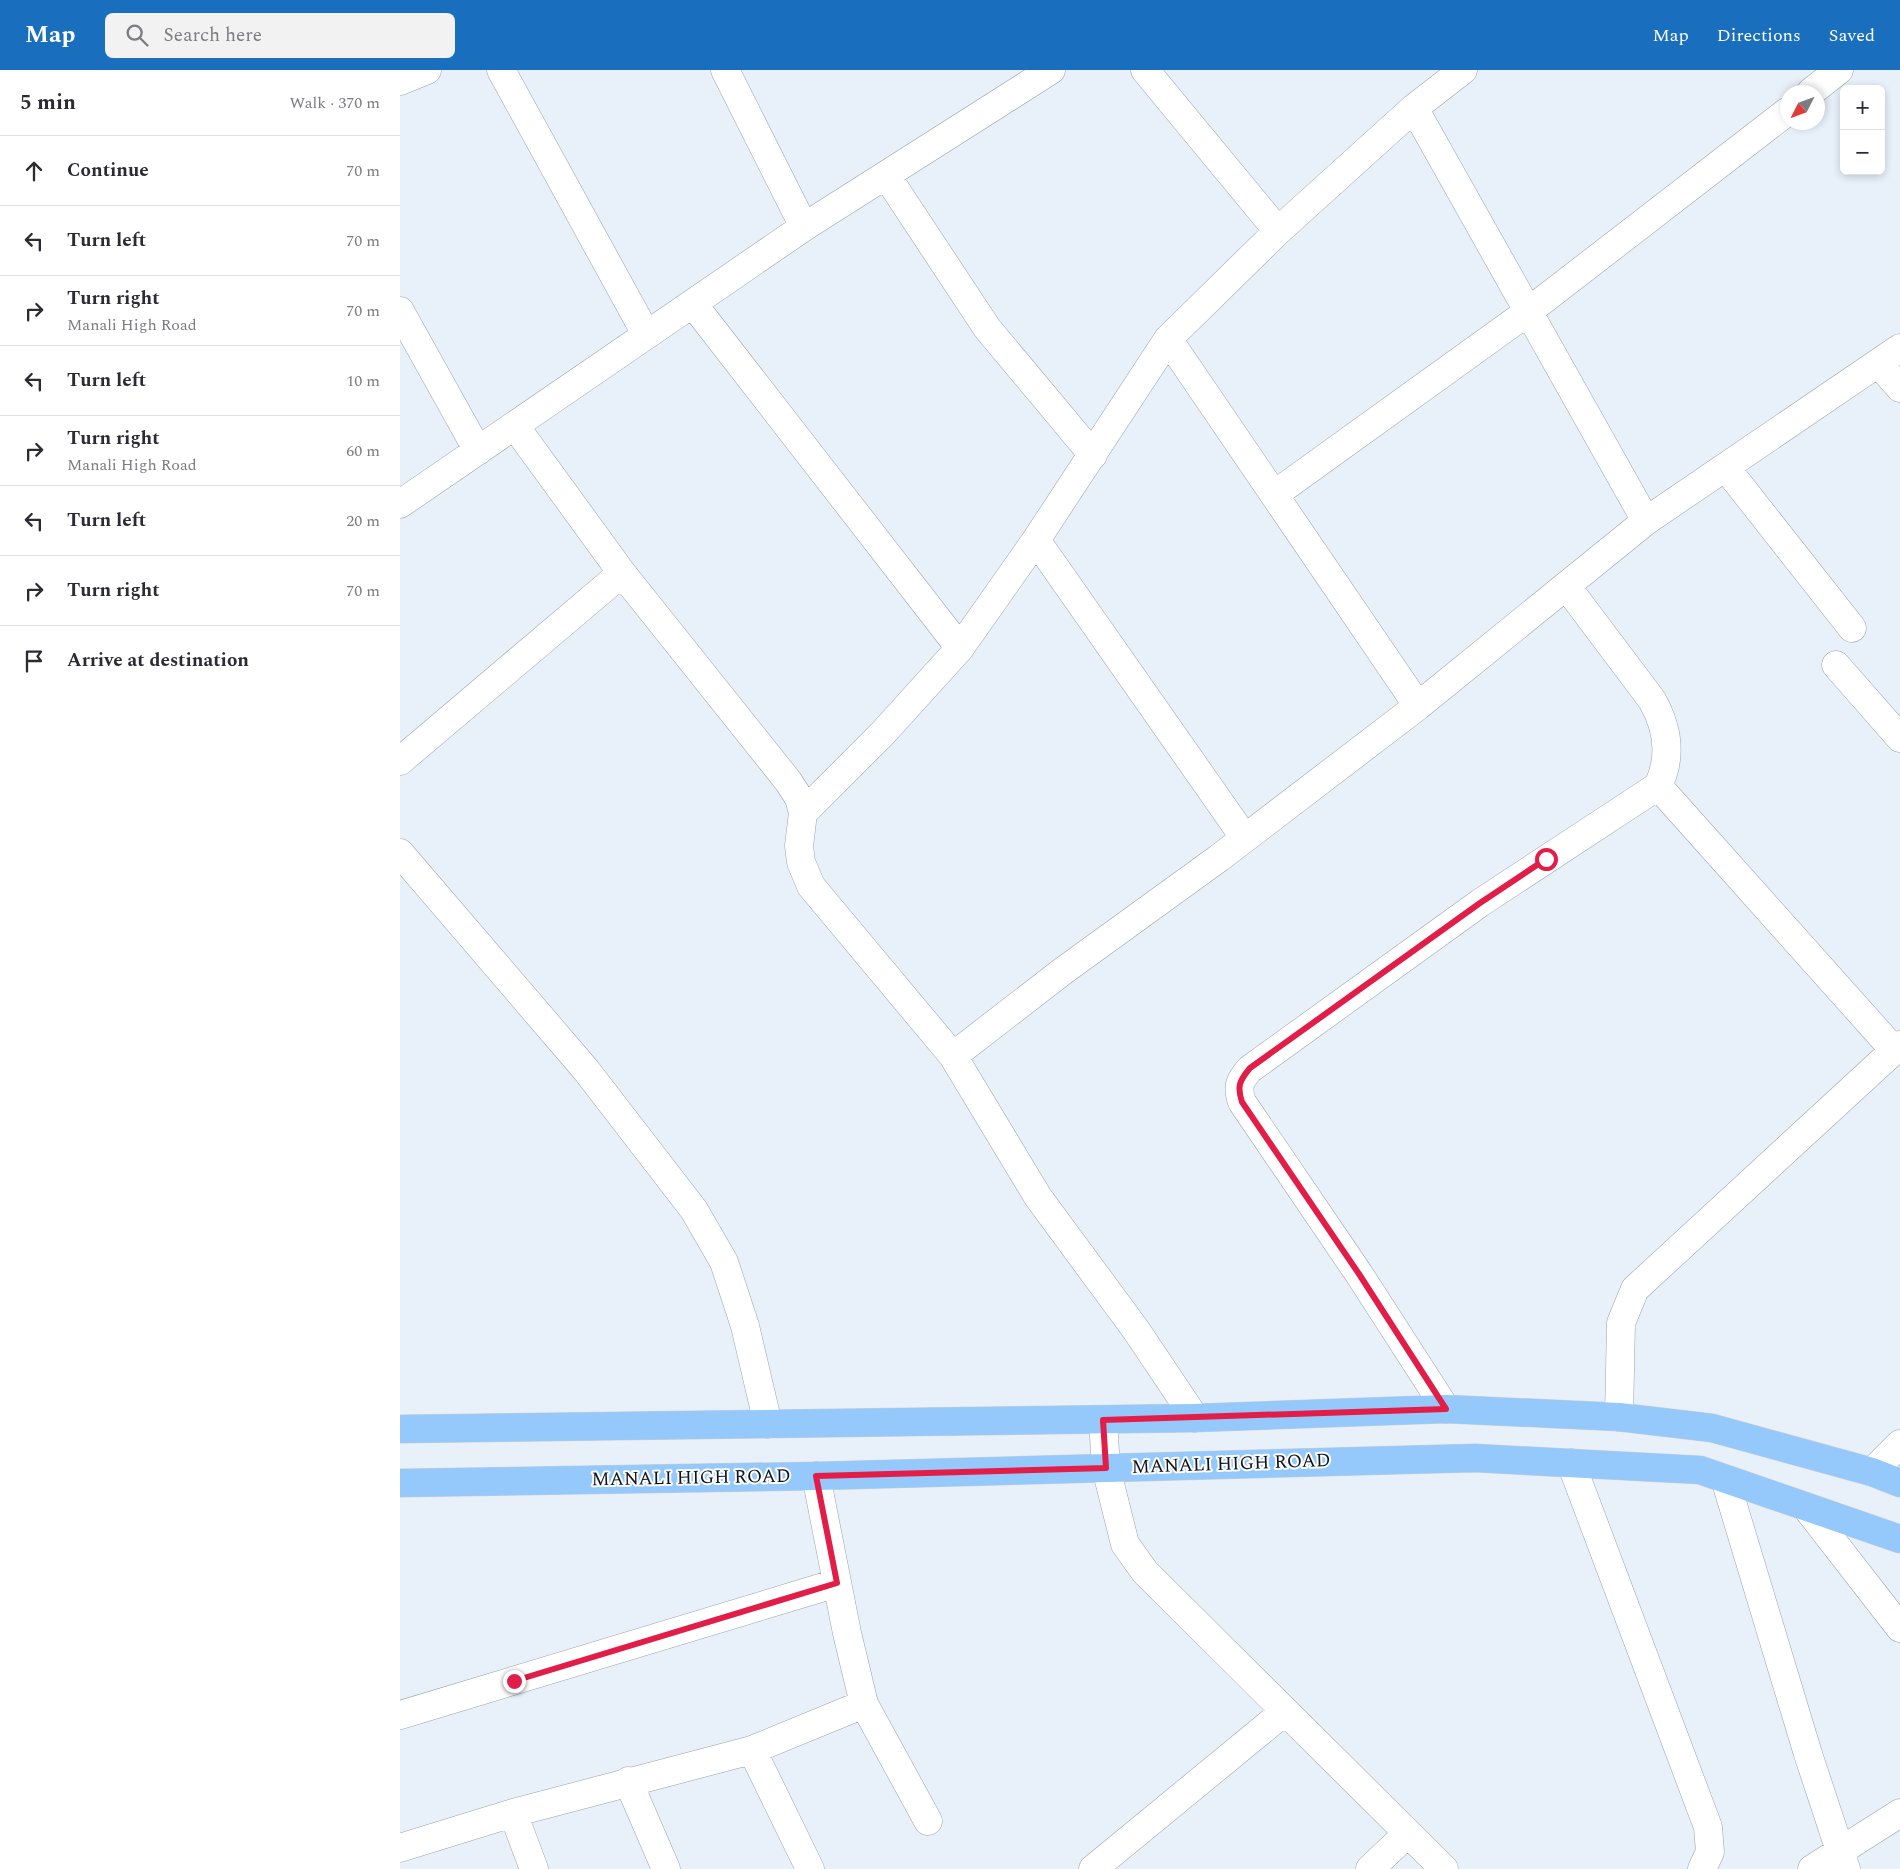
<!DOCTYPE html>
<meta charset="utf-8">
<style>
body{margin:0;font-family:Spectral,serif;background:#f2f2f3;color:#2b2b33}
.controls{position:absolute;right:15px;top:15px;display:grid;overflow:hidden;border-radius:8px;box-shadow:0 2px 8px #0003}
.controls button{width:45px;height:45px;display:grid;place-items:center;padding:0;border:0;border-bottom:1px solid #e1e1e2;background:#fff;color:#2b2b33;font:25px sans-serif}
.compass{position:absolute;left:1380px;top:15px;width:45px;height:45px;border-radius:50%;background:#fff;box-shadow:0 2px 8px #0003;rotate:228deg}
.stop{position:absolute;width:15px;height:15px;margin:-11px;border:4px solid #e11d48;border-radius:50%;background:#fff}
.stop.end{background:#e11d48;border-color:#fff;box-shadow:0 1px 5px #0008}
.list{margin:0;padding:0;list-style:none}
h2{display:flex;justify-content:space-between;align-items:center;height:65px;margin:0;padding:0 20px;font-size:21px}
h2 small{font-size:16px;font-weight:400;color:#7c7c81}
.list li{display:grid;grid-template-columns:32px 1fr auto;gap:15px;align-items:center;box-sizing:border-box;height:70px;padding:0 20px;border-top:1px solid #e1e1e2}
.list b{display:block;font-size:19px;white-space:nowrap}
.list p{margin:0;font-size:16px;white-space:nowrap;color:#7c7c81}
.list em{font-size:16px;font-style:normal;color:#7c7c81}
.icon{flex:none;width:28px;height:28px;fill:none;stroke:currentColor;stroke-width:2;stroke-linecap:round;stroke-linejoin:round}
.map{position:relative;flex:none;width:1500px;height:1799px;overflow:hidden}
header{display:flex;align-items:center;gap:30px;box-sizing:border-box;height:70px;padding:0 25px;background:#196fbd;color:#fff}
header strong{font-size:24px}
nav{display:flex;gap:28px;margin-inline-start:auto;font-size:18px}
.search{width:350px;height:45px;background:#f2f2f3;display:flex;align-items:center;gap:12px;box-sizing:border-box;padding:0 18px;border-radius:8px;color:#7c7c81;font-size:19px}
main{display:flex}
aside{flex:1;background:#fff}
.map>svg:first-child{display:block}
</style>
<header>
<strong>Map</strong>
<div class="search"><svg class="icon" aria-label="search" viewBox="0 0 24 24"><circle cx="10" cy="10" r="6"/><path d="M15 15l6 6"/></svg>Search here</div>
<nav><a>Map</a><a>Directions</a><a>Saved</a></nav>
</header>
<main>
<aside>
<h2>5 min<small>Walk · 370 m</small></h2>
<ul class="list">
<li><svg class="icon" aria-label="ahead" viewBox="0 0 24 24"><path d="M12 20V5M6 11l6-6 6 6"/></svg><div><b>Continue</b></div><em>70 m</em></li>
<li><svg class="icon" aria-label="left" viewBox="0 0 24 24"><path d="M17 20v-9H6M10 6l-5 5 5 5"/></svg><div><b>Turn left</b></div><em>70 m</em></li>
<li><svg class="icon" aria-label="right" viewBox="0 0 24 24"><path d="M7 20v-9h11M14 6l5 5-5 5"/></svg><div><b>Turn right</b><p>Manali High Road</p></div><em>70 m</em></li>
<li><svg class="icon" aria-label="left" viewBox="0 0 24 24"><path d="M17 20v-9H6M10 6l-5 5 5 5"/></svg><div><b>Turn left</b></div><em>10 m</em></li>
<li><svg class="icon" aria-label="right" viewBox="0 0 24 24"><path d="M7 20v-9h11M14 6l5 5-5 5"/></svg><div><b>Turn right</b><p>Manali High Road</p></div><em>60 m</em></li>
<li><svg class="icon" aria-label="left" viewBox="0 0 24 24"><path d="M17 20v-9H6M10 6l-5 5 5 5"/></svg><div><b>Turn left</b></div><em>20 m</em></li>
<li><svg class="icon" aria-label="right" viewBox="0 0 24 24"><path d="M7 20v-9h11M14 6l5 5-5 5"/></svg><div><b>Turn right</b></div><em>70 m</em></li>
<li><svg class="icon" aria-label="arrive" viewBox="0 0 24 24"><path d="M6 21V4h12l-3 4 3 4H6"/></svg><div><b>Arrive at destination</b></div></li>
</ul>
</aside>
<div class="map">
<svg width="1500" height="1799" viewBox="0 0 1500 1799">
<rect width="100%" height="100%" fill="#e8f0fa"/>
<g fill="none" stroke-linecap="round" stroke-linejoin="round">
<g stroke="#9aa2ab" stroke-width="29">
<path id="minor" d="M101,0L246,264
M325,0L404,157
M745,0L878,161
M0,11L27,0
M1411,22L1439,0
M1014,38L1246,451
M486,105L587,258L693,385
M293,234L560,578
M0,241L78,381
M768,269L1018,636
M1478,293L1500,318
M115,356L222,503L388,711L399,728L403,743L399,776L401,792L411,816L553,986
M1326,398L1452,558
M875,424L1129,241L1388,41
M0,434L404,157L651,0
M636,470L844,767
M1436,595L1500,668
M0,691L222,503
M1258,716L1494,980
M403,743L483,663L560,578L636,470L768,269L878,161L1014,38L1063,0
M0,783L186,1000L294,1140L324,1192L345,1256L368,1354
M1046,1339L959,1204L842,1032C837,1017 839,1011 850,999L1080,833L1258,716C1272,687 1268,658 1252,630L1167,517
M1219,1347L1221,1253L1235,1219L1500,975
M795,1348L736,1260L638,1127L553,986L663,901L819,788L1018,636L1246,451L1500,278
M703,1350L706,1398L725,1474L745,1502L1044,1799
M1171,1393L1308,1757L1310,1782L1302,1799
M1472,1402L1500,1374
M416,1406L447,1563L464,1634L528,1751
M1325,1409L1408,1684L1446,1799
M1406,1437L1500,1558
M0,1645L437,1513
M352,1680L410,1799
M228,1711L266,1799
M113,1743L352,1680L464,1634
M0,1778L113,1743L134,1799
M693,1799L884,1642
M970,1799L1008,1763
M1412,1799L1500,1743"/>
</g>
<g stroke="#cfd0d1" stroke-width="29">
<path id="major" d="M0,1359L795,1348L1046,1339L1219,1347L1312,1358L1472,1402L1500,1413
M0,1413L416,1406L1075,1388L1300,1400L1500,1469"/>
</g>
<use href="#minor" stroke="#fff" stroke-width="28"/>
<use href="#major" stroke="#95c8fb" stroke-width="28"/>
</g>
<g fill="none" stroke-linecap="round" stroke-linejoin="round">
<path stroke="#e11d48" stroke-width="6" d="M114,1611L437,1513L416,1406L706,1398L703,1350L1046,1339L959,1204L842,1032C837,1017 839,1011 850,998L1080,833L1146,789"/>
</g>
<g text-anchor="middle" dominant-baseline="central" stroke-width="4" stroke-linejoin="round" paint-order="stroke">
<g font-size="19" fill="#111417" stroke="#fbfdfe">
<text transform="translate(831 1394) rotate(-2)">MANALI HIGH ROAD</text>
<text transform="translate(291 1408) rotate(-1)">MANALI HIGH ROAD</text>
</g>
</g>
</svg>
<div class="controls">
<button>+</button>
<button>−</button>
</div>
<svg class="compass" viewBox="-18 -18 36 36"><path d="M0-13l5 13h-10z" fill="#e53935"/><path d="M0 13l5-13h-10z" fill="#7c7c81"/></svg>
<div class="stop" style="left:1146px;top:789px"></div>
<div class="stop end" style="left:114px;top:1611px"></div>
</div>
</main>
